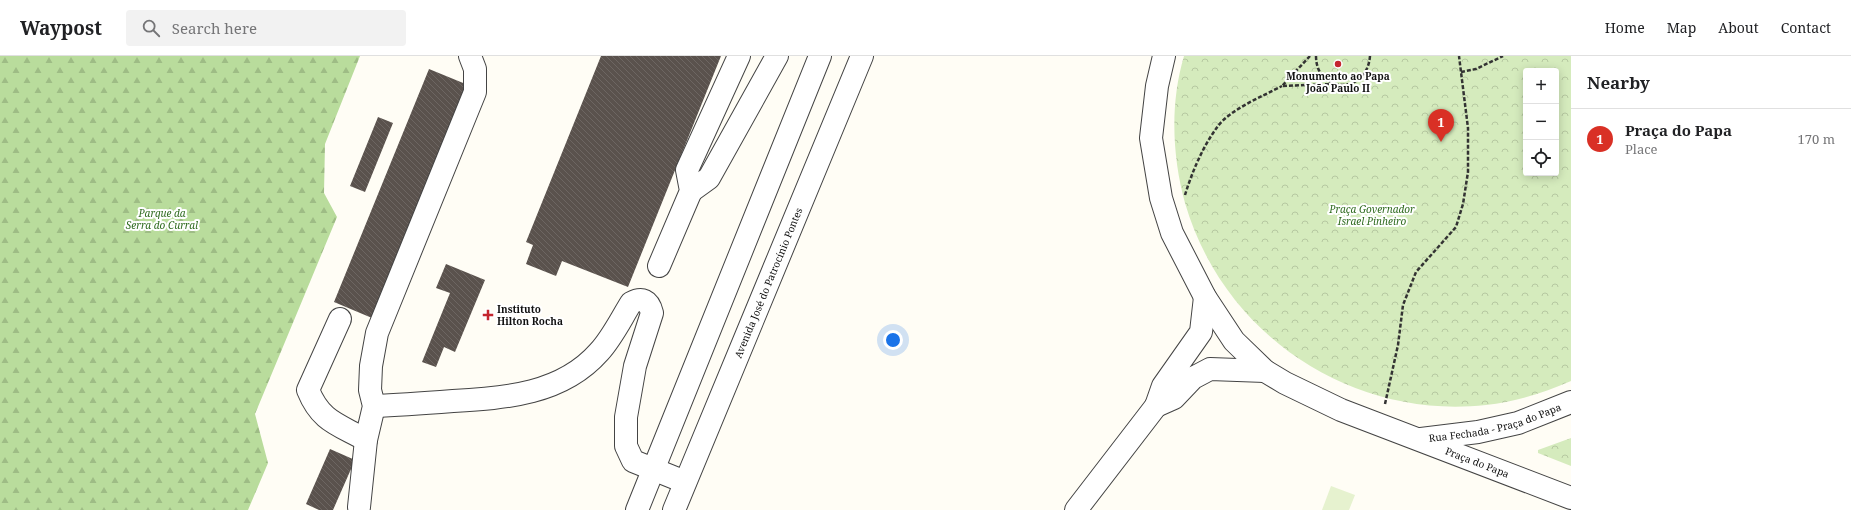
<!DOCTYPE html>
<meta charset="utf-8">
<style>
body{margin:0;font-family:"Noto Serif",serif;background:#f2f2f2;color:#202124}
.controls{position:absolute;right:12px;top:12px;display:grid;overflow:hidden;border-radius:4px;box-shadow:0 2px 10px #0003}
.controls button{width:36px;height:36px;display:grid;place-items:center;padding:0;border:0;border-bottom:1px solid #e0e0e0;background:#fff;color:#202124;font:20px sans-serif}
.you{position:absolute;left:893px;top:284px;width:14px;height:14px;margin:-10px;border:3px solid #fff;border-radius:50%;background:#1a73e8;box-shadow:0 0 0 6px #1a73e833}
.badge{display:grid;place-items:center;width:26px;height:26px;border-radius:50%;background:#d93025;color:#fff;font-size:13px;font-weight:700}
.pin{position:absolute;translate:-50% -33px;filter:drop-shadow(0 1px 2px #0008)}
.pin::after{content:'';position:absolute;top:21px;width:14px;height:12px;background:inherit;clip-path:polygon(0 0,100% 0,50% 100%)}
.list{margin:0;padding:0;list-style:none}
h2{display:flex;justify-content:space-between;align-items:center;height:52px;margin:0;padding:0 16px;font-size:17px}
h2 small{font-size:13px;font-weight:400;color:#757577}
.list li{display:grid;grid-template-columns:26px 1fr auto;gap:12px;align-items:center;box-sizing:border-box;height:60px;padding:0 16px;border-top:1px solid #e0e0e0}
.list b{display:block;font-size:15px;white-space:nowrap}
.list p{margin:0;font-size:13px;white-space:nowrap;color:#757577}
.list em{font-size:13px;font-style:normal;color:#757577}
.icon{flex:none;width:22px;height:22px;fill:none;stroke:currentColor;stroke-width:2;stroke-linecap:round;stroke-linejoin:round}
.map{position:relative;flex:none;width:1571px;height:454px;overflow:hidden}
header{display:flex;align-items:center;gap:24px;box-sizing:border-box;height:56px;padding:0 20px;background:#fff;border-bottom:1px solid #e0e0e0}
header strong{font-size:19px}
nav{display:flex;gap:22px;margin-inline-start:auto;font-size:14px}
.search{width:280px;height:36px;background:#f2f2f2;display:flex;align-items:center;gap:10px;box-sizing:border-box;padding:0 14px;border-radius:4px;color:#757577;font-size:15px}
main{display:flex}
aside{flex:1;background:#fff}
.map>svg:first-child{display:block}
</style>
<header>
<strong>Waypost</strong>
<div class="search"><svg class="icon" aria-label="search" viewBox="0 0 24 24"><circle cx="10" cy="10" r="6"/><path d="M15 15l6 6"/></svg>Search here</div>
<nav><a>Home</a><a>Map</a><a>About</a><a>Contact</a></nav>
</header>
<main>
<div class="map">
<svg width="1571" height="454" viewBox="0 0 1571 454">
<defs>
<pattern id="forest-firs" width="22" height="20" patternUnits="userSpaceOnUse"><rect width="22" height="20" fill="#b9dc9c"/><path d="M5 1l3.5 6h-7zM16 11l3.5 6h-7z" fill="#9ebc85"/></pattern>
<pattern id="park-crowns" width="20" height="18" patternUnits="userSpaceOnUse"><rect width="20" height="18" fill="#d5ebbd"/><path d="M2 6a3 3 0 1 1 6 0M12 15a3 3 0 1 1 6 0" fill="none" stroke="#b6c8a1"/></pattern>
<pattern id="building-back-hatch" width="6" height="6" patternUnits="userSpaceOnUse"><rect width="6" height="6" fill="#5a524d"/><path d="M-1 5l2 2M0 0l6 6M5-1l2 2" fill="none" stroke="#6d6662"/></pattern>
</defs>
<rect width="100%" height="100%" fill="#fffdf5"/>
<path fill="url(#forest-firs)" d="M0,0H360L325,88L324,137L337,161L255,358L268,407L248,454H0Z"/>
<path fill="url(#park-crowns)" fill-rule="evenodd" d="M1184,0H1571V325C1544,337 1515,346 1486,349C1350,364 1223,278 1185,147C1172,100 1170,47 1184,0ZM1526,15H1556V117H1526Z
M1571,382V410L1538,397V394Z"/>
<path fill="#e6f2cf" d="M1331,430L1355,439L1349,454H1322Z"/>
<path fill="url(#building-back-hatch)" d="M601,0H721L628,231L562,205L556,220L526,208L533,189L526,186Z
M429,13L468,29L372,262L334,246Z
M378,61L393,67L365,136L350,130Z
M446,208L485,224L455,296L444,291L436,311L422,306L450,237L436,232Z
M330,393L355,404L333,454H319L306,448Z"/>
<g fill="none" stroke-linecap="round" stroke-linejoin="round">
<g stroke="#444" stroke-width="24">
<g id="minor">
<path id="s1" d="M1164,0L1157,30L1151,82L1161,142L1172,177L1205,241L1234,285L1265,315L1285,327L1341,354L1571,442"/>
<path d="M691,135L709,122L777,0"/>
<path d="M659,210L691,135L687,114L739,0"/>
<path d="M1205,241L1201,276L1163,330L1156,350L1174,342L1193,322L1210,313L1265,315"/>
<path d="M340,263L308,334C321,366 338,368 366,384"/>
<path d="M374,350C400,349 427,347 453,345C506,342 562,338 599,296C612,282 621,263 631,247C642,241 649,244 652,257L635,310L626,361V390L633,405L685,426"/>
<path id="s2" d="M1421,383L1478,376L1518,367L1571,346"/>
<path d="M359,451L366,384L374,350L370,334L371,310L377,277L475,36V13L470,0"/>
<path d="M637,454L820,0"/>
<path id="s3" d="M674,454L862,0"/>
<path d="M1076,454L1156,350"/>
</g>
</g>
<path stroke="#333" stroke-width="2.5" stroke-dasharray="4 2" stroke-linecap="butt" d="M1310,0L1282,30L1333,28
M1316,0C1316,38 1367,39 1370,0
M1461,16L1476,13L1503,0
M1185,139C1192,116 1203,90 1218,70C1231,53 1263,40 1282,30
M1385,348L1398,289L1403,249L1416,216L1456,171L1463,148L1468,116V72L1459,0"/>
<use href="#minor" stroke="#fff" stroke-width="22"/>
</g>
<g fill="#c4262e" stroke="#fff" stroke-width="1.5">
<circle cx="1338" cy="8" r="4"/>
<path d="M486 253h4v4h4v4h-4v4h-4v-4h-4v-4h4z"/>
</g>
<g text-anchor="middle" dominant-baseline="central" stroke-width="4" stroke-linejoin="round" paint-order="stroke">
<g font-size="10" font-weight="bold" fill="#111" stroke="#fff">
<text x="1338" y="20">Monumento ao Papa<tspan x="1338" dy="12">João Paulo II</tspan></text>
<text x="497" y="253" text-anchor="start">Instituto<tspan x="497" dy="12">Hilton Rocha</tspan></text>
</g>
<g font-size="10" font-style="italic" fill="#2f6b1f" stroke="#fff">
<text x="1372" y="153">Praça Governador<tspan x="1372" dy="12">Israel Pinheiro</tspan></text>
<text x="162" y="157">Parque da<tspan x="162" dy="12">Serra do Curral</tspan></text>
</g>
<g font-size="10" fill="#111" stroke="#fff">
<text stroke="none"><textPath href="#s3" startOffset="246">Avenida José do Patrocínio Pontes</textPath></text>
<text stroke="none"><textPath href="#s2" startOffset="76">Rua Fechada - Praça do Papa</textPath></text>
<text stroke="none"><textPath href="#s1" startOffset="580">Praça do Papa</textPath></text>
</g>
</g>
</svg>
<div class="controls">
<button>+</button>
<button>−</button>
<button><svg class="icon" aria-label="locate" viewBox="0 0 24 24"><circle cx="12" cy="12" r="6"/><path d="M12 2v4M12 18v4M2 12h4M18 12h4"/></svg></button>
</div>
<div class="you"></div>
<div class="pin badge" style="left:1441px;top:86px">1</div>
</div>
<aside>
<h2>Nearby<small></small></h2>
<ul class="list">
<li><span class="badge">1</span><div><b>Praça do Papa</b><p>Place</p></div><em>170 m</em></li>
</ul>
</aside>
</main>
